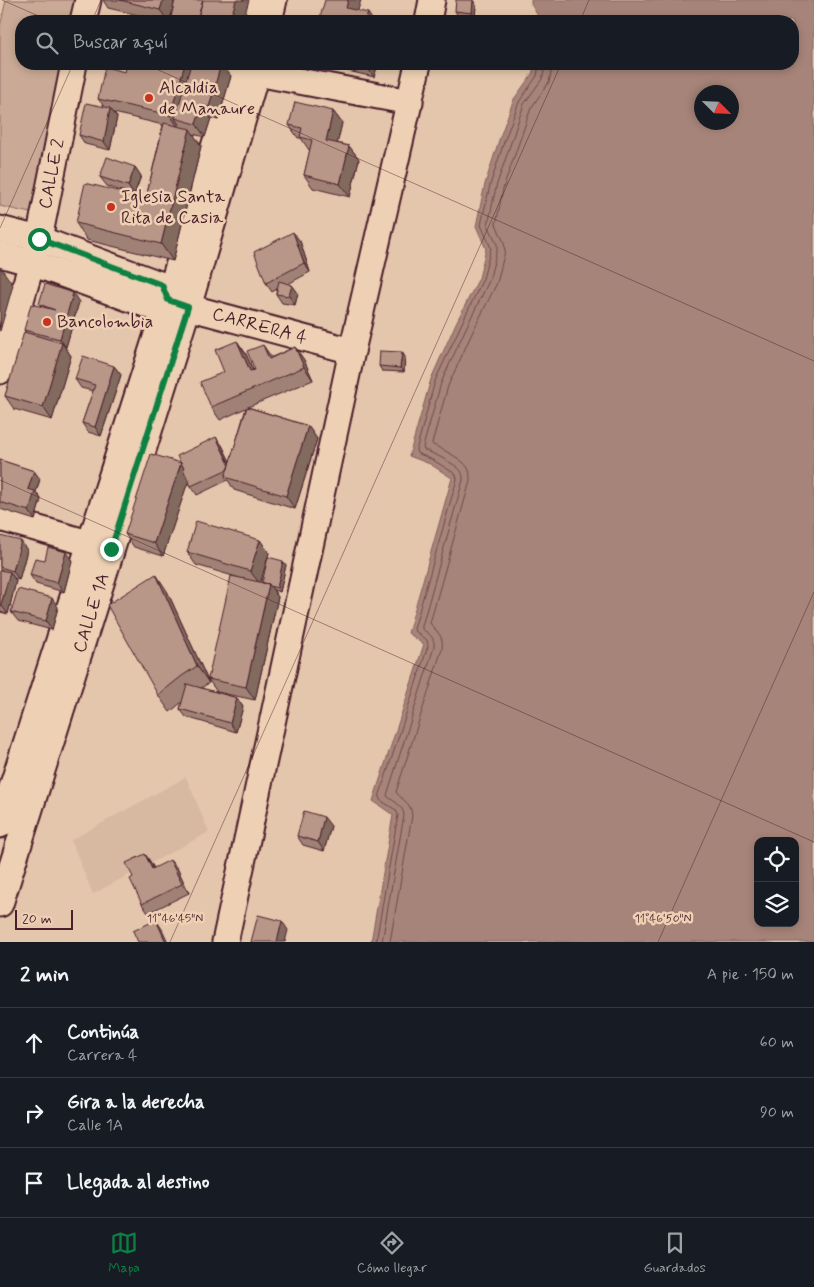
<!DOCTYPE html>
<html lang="es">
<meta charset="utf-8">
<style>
body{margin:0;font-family:Mynerve,sans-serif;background:#20242c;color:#f1f3f6}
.controls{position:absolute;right:15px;bottom:15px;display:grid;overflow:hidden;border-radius:10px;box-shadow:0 2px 8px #0003}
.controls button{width:45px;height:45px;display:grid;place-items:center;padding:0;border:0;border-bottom:1px solid #363941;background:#171b24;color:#f1f3f6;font:25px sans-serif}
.compass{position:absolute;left:694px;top:85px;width:45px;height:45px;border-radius:50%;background:#171b24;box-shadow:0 2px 8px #0003;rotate:114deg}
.scale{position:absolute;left:15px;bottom:12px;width:58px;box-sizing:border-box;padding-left:5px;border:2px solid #4a1f2b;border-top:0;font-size:14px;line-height:18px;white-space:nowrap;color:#4a1f2b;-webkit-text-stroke:4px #eed1b4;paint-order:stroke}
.stop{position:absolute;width:15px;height:15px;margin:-11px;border:4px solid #0b8043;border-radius:50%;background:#fff}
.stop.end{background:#0b8043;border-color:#fff;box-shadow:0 1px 5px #0008}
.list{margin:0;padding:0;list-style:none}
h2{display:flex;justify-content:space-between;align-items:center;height:65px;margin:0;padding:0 20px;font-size:21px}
h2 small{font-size:16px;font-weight:400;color:#9ea1a6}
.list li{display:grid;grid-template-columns:32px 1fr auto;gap:15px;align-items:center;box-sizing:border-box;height:70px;padding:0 20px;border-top:1px solid #363941}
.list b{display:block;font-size:19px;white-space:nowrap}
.list p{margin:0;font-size:16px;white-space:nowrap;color:#9ea1a6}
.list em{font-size:16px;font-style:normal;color:#9ea1a6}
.icon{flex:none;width:28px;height:28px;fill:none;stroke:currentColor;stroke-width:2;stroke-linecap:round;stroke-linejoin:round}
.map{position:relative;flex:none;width:814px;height:942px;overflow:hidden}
.search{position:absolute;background:#171b24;box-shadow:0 2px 8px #0003;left:15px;right:15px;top:15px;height:55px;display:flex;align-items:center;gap:12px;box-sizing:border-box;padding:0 18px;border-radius:20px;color:#9ea1a6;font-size:19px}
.sheet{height:275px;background:#171b24}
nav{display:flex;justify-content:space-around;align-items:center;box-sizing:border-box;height:70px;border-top:1px solid #363941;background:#171b24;font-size:14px;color:#9ea1a6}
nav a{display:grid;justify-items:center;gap:2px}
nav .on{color:#0b8043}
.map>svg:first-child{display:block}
</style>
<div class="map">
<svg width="814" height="942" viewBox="0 0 814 942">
<rect width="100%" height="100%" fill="#e4c6ac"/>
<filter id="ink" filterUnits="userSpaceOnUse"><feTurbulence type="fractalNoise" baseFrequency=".02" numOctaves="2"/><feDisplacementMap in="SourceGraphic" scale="10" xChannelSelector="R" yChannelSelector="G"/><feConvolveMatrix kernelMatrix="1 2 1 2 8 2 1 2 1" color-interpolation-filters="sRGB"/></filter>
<g filter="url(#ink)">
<path fill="#d7b8a1" d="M186,777L209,832L93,894L71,840Z"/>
<path fill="#caaa96" stroke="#8a6460" d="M6,0H80L75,21H21V64H65L30,213L0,206V27Z"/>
<path fill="#a78479" stroke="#825c5a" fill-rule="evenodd" d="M531,0H814V942H371L393,815L373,801L424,644L408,633L452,478L430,464L409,456L431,379L456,323L479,278L486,249L476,226L485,184L500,137L514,99L532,74L535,64H793V21H541L531,4ZM702,92H732V122H702ZM758,841H795V923H758Z"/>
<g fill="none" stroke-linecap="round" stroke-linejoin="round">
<path stroke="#6f474a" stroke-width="1" d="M376,942L398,815L396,810L380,800L379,797L428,646L427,640L415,631L414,629L457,479L456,475L454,473L433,460L417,453L416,451L435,381L461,325L483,279L491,248L481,225L490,185L505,139L519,102L537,76L539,64
M382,942L404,815C403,806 395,802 388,797L387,795L434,647C435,637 429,634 422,629V626L463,480C463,476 463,475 461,471C456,464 433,453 424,450L423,447L441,383L466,328L489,281L497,250V244L488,225L496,187L524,104L542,79L546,64
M390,942L412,816C411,801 402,801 396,792L442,649C444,635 437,633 430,623L470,481C470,476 470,472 468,468C463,459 442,449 433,445L432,443L448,386L473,331L497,283L505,251L504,243L496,224L503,189L531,108L549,82L553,64"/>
<g stroke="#4a1f2b" stroke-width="29">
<g id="minor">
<path d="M83,21L88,0"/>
<path d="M251,21L257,0"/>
<path d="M269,21L274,0"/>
<path d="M428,21L432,0"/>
<path d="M212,64L257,73L410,102"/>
<path d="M0,229L39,239L162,285L168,300"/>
<path id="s1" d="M0,254L32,263L153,307L168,300L188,307L352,351"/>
<path id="s2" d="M0,371L39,239L74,64"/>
<path d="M0,518L106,548"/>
<path d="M0,825L168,300L239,64"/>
<path id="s3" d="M0,904L188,307L259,64"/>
<path d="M225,942L352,351L418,64"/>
</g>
</g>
<use href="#minor" stroke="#eed1b4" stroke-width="25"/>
</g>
<path fill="#9f8275" stroke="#4a1f2b" d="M103,0H173L174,3L170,21H164L108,8Z
M476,5L475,18L458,16L455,11Z
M171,17L243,21H174Z
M336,64H378L374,77L339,69Z
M125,72L231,76L218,120L211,118L205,137L193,134L201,146L173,261L87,240L76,223L133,195L107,186L100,177L135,167L141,176L134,195L146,198L163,125L114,113L117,117L110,150L85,144L79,135L104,106L98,99Z
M333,111L342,123L337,143L349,146L359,159L350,197L313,188L304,175L310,150H309L301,138H298L289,125Z
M300,241L310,272L288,284L292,285L298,293L295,305L282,303L276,294L277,289L272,292L266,283Z
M79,302L66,347H65L71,356L52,420L14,409L5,396L26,333L24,330L41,306L39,304Z
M237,341L246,354L253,370L272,357L295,347L304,360L313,380L248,407L308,426L317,439L295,509L234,490L228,480L197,495L191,486L188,481L163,556L134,547L125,534L180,463L222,445L230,462L246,408L220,420L211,407Z
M402,352L405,357L404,372L382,371L379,366Z
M114,366L121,375L101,436L88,432L82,423L93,391L81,388L75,379Z
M0,460L34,471L40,479L36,492L41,499L35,520L0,509Z
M0,536L27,550L19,580L14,578L16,581L8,614L0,612Z
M260,540L269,553L260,582L262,583L283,561L286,565L280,592L273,590L278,597L255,700L217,692L208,679L243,579L196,565L187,552Z
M45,560L72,561L64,592L36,584L30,575Z
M167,591L209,683L201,688L237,698L243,707L236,732L186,717L180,709L182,702L170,712L158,695Z
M58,607L52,630L18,621L11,612Z
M331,826L324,851L303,845L297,836Z
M145,854L151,863L154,868H177L189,893L148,913L142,904L133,877Z"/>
<path fill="#826a5f" stroke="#4a1f2b" d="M163,0H173L174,3L170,21H168L160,10Z
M236,0H249L243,21H230Z
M348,0H361L355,20L346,8Z
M473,0L476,5L475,18L472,13Z
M368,13L373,21H365Z
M185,64H197L175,118L180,126L179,128L170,115Z
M221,64H222L231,76L218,120L209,107Z
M366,64H378L374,77L365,65Z
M202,105L211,118L205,137L196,124Z
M110,108L117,117L110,150L104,142Z
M333,111L342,123L335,154L326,141Z
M190,129L201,146L173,261L161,244Z
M349,146L359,159L350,197L340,184Z
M135,167L141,176L134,195L128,186Z
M293,232L300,241L310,272L304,263Z
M1,268L13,285L0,331V271Z
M292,285L298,293L295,305L289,296Z
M73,293L79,302L66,347L60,339Z
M237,341L246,354L259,384L250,371Z
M62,343L71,356L52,420L43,407Z
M263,345L272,358L269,359Z
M295,347L304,360L313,380L304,367Z
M402,352L405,357L404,372L400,368Z
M114,366L121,375L101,436L95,427Z
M308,426L317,439L295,509L286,496Z
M216,437L222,445L237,476L231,467Z
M181,463L190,476L163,556L154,543Z
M34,471L40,479L36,492L41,499L35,520L29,511L28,489Z
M260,540L269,553L260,584L250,571Z
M21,541L27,550L19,580L13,571Z
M66,552L72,561L64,592L57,583Z
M283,561L286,565L280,592L277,588Z
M10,572L16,581L8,614L1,605Z
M156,574L167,591L209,683L197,666Z
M269,584L278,597L255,700L246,687Z
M52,598L58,607L52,630L46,621Z
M237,698L243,707L236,732L230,723Z
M324,817L331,826L324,851L318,842Z
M145,854L151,863L158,877L152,869Z
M170,860L177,868L189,893L182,884Z
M156,920L162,929L168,942H166Z
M282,921L288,930L285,942H277Z"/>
<path fill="#b99788" stroke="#4a1f2b" d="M120,0H163L160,10Z
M175,0H203L197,20L198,21H190L171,17Z
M203,0H236L230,21H202L197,20Z
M325,0H348L346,8L368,13L365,21H319Z
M456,0H473L472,13L455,11Z
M127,64H185L170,115L98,99L105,67L125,72Z
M191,64H221L209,107L202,105L196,124L175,118Z
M295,102L333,111L326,141L349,146L340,184L304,175L312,140L300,137L302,128L289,125Z
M86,103L110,108L104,142L79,135Z
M164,123L190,129L161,244L76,223L85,183L146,198Z
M107,157L135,167L128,186L100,177Z
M293,232L304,263L266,283L254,252Z
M279,281L292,285L289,296L276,294Z
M45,284L73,293L60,339L24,330L31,304L55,310L39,304Z
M24,332L62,343L43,407L5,396Z
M237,341L250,371L255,370L247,351L263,345L269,359L295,347L304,367L211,407L200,382L224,372L215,350Z
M380,351L402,352L400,368L379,366Z
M83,356L114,366L95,427L82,423L95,385L75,379Z
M247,407L308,426L286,496L225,477Z
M216,437L229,464L228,469L191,486L183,469L184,468L181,463V464L177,456Z
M151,454L181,463L154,543L125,534Z
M0,460L34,471L28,489L35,491L29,511L0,502Z
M196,521L260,540L250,571L187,552Z
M0,536L21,541L13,571L0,567Z
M48,547L66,552L57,583L30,575L35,558L45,560Z
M268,557L283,561L277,588L270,586L269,584L262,583Z
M0,570L10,572L1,605H0Z
M156,574L197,666L182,676L158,695L107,605Z
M231,576L269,584L246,687L208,679Z
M18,589L52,598L46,621L11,612Z
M187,684L237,698L230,723L180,709Z
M304,811L324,817L318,842L297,836Z
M145,854L152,869L170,860L182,884L142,904L130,879L133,877L126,863Z
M258,915L282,921L277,942H251Z
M156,920L166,942H138L133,931Z"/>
</g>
<g fill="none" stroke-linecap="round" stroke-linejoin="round" filter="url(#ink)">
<path stroke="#0b8043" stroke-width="6" d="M39,239L162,285L168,300L188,307L111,549"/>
</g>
<path fill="none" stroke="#4a1f2b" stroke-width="1" stroke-opacity="0.45" d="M2,0L50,21M92,21L101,0M580,21L589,0M145,64L814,361M0,228L73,64M0,480L814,842M170,942L561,64M658,942L814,592"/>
<g fill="#c8321e" stroke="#eed1b4" stroke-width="2">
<circle cx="149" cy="98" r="5"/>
<circle cx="111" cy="207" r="5"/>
<circle cx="47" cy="322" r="5"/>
</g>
<g text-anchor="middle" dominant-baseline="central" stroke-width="5" stroke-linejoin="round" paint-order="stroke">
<g font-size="18" fill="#4a1f2b" stroke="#eed1b4" text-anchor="start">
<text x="159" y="88">Alcaldia<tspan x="159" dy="21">de Manaure</tspan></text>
<text x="121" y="197">Iglesia Santa<tspan x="121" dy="21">Rita de Casia</tspan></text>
<text x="57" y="322">Bancolombia</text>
</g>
<g font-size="18" fill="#4a1f2b" stroke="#eed1b4">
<text stroke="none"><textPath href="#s2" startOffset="204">CALLE 2</textPath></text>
<text stroke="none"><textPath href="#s1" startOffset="274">CARRERA 4</textPath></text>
<text stroke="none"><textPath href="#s3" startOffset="305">CALLE 1A</textPath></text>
</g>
</g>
<g font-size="12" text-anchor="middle" fill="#4a1f2b" stroke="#eed1b4" stroke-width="5" stroke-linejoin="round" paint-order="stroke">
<text x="175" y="922">11°46'45"N</text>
<text x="663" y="922">11°46'50"N</text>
</g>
</svg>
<div class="controls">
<button><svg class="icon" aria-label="locate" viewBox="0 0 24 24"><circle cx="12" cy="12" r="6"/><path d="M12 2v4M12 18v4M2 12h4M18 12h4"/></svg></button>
<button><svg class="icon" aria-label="layers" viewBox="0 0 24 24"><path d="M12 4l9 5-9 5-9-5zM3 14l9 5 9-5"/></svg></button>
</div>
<svg class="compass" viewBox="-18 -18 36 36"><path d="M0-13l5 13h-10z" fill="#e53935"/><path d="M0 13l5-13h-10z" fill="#9ea1a6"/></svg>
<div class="scale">20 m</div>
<div class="stop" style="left:39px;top:239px"></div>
<div class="stop end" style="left:111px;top:549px"></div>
<div class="search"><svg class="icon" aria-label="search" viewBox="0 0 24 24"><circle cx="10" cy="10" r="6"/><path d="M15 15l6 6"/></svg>Buscar aquí</div>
</div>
<section class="sheet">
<h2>2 min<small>A pie · 150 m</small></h2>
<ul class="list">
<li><svg class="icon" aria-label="ahead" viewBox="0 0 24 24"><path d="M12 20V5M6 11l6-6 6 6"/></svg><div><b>Continúa</b><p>Carrera 4</p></div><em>60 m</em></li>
<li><svg class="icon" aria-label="right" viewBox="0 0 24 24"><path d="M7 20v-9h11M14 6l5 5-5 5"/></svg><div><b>Gira a la derecha</b><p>Calle 1A</p></div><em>90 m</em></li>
<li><svg class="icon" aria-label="arrive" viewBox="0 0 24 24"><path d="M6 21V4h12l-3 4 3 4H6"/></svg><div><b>Llegada al destino</b></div></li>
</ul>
</section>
<nav>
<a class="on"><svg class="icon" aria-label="map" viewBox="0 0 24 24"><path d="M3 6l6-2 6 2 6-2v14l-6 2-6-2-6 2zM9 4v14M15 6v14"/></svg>Mapa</a>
<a><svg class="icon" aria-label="directions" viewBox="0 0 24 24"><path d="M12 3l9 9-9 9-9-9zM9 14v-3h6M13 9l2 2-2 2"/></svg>Cómo llegar</a>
<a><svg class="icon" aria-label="saved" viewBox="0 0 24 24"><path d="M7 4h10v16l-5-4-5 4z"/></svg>Guardados</a>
</nav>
